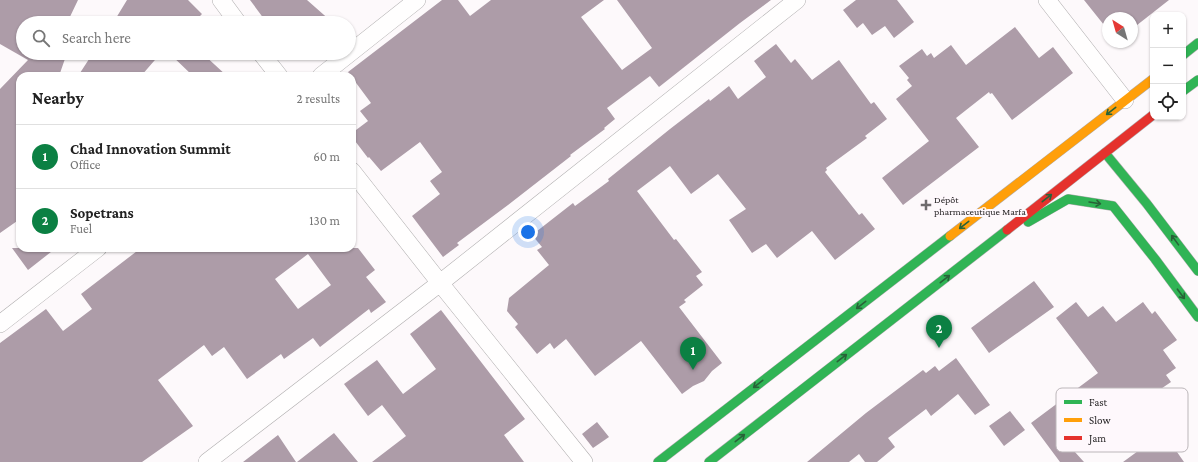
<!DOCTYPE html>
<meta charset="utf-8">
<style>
body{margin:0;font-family:"Crimson Pro",serif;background:#f6f6f6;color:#222}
.controls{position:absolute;right:12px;top:12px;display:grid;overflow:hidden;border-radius:8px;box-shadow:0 1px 3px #0004}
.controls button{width:36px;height:36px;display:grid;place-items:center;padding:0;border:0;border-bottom:1px solid #e0e0e0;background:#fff;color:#222;font:20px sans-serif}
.compass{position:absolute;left:1102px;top:12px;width:36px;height:36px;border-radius:50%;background:#fff;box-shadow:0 1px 3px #0004;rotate:323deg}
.you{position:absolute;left:528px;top:232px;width:14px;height:14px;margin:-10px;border:3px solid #fff;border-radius:50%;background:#1a73e8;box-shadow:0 0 0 6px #1a73e833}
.badge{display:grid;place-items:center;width:26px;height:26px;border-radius:50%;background:#0b8043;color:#fff;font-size:13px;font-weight:700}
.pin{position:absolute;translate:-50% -33px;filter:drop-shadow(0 1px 2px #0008)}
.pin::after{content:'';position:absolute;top:21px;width:14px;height:12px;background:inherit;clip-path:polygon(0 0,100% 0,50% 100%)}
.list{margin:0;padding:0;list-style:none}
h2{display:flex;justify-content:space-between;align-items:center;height:52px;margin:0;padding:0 16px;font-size:17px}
h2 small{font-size:13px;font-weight:400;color:#767676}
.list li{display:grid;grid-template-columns:26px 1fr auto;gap:12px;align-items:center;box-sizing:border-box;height:64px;padding:0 16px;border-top:1px solid #e0e0e0}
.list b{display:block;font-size:15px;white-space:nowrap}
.list p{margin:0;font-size:13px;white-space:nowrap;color:#767676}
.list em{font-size:13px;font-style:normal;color:#767676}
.icon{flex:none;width:22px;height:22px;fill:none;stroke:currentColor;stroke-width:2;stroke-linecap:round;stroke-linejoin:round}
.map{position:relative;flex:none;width:1198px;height:462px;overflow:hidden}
.search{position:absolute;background:#fff;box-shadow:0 1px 3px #0004;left:16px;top:16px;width:340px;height:44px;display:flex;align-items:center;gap:10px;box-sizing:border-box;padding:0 14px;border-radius:22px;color:#767676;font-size:15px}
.panel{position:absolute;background:#fff;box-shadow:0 1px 3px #0004;left:16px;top:72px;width:340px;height:180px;border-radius:12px}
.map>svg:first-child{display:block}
</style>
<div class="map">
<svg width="1198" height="462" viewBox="0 0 1198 462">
<rect width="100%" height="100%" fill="#fdf9fb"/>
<path fill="#ad9ca8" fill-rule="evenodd" d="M0,0H78L67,23H23V53H67L59,76H20V219L0,233V89L28,60L0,44Z
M127,0H188L202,14L193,23H113Z
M250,0H307L332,22L331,23H267Z
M442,0H458L470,16L491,0H604L581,17L622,70L652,48L617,0H771L740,23L659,87L650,76L607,108L615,119L604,128L605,129L570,155L571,156L508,205L457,243L459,245L443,257L412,216L440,194L430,181L442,172L420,142L381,171L369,157L368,158L352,137V133L368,121L360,111L371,103L348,72Z
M856,0H897L914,22L894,38L885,26L872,35L863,23L857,28L843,10Z
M1084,0H1169L1132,29V18H1108V30Z
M1015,27L1039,58L1053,47L1073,73L1012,120L992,93L990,94L989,92L956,118L979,147L903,205L882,178L929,141L896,99L912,86L907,80L909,78L899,66L922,49L927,56L931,53L934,58L951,45L966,65Z
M776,44L791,63L795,59L812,80L839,60L871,104L874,102L887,119L865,136L867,138L826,168L827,170L825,172L859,215L862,213L875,229L835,260L812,231L777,258L766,244L752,253L729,220L746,209L718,174L691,194L670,166L637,191L674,240L676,239L702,272L696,276L703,285L684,300L686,302L679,307L722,363L712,371L704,381L693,386L682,394L641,341L595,376L566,339L554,349L550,343L537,354L515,327L518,324L507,311L509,298L549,265L537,250L542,247L532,235L573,203L575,206L609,181L608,179L670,129L709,99L710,101L729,86L738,99L766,77L754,61Z
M93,53H161L141,76H78Z
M169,53H202L227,76H193Z
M12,248H56L28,270Z
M141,248H358L375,270L366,277L386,302L371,313L369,309L320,347L313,338L284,359L281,354L247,379L224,347L212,356L204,345L158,380L193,426L142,462H0V343L46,309L63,331L92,309L81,294ZM308,254L331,285L298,309L275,279Z
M1034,281L1054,307L989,353L971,328Z
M1076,302L1088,317L1103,306L1116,322L1143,302L1152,314L1155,311L1177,340L1163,350L1176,368L1166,375L1171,382L1146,399L1182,448L1177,452L1184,462H1123L1149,443L1127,413L1074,451L1084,462H1060L1031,423L1098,373L1056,318Z
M441,310L525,419L504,435L524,462H372L406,436L382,405L368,416L344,384L377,360L403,394L436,369L410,334Z
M956,358L990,405L975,415L958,394L931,416L926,409L888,438L895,447L877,462H865L859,454L849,462H807L866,413L923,370L926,373L935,366L939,371Z
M1010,411L1025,430L1004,446L989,426Z
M597,422L609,437L593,448L582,434Z
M334,433L358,462H297Z
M278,435L296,462H243Z"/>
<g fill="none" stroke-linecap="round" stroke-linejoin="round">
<g stroke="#afadae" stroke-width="18">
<path id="street" d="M221,0L238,23
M1047,0L1125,100
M261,53L279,76
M321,76L417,0
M352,171L440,283L584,462
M0,324L98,248
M207,462L440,283L797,0"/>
</g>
<g stroke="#afadae" stroke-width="10">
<path id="fast" d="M1183,55L1198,43
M1183,91L1198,80
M1105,153L1147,204L1198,271
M1028,222L1068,199L1113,206L1155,259L1198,317
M658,462L950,236
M709,462L1007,230"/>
</g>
<g stroke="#afadae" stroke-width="10">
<path id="slow" d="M950,236L1153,79"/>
</g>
<g stroke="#afadae" stroke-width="10">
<path id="jam" d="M1007,230L1153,115"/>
</g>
<use href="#street" stroke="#fffefe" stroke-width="17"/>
<use href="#fast" stroke="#30b455" stroke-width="9"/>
<use href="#slow" stroke="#ff9f0a" stroke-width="9"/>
<use href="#jam" stroke="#e5322d" stroke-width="9"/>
</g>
<defs><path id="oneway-shaft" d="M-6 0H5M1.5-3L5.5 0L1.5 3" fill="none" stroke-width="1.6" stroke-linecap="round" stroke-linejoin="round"/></defs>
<g stroke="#286238">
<use href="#oneway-shaft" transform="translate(1111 111) rotate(142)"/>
<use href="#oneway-shaft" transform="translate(1047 198) rotate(-38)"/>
<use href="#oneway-shaft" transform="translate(1095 203) rotate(9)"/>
<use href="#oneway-shaft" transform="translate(964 225) rotate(142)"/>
<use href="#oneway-shaft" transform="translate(1175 240) rotate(-126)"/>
<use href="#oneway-shaft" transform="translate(945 279) rotate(-38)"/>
<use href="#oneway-shaft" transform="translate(1181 294) rotate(53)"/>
<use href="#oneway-shaft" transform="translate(861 305) rotate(142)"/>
<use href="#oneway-shaft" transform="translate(842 358) rotate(-38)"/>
<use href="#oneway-shaft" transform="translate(758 384) rotate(142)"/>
<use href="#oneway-shaft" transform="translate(740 438) rotate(-38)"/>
</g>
<path fill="#6e6b6d" stroke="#fef8fc" stroke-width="1.5" d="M924 199h4v4h4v4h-4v4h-4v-4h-4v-4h4z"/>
<g text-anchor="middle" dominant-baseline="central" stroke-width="4" stroke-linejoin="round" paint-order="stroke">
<g font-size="10" fill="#211f20" stroke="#fef8fc" text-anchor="start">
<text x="934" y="199">Dépôt<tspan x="934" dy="12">pharmaceutique Marfa</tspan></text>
</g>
</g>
<rect x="1056" y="388" width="132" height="64" rx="6" fill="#fef8fc" stroke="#bcb7ba" stroke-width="1"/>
<rect x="1064" y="400" width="18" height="4" fill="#30b455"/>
<rect x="1064" y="418" width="18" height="4" fill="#ff9f0a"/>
<rect x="1064" y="436" width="18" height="4" fill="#e5322d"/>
<g font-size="11" fill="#211f20">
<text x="1089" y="406">Fast</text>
<text x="1089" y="424">Slow</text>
<text x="1089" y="442">Jam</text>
</g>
</svg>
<div class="controls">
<button>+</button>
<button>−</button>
<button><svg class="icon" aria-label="locate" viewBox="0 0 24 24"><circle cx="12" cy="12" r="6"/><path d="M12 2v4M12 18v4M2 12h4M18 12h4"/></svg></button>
</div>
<svg class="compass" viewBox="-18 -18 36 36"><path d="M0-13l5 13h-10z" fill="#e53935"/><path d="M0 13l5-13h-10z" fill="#767676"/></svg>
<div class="you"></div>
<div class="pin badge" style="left:693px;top:370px">1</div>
<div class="pin badge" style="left:939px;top:348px">2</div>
<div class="search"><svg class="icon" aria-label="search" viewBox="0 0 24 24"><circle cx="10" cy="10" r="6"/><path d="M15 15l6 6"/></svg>Search here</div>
<section class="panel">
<h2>Nearby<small>2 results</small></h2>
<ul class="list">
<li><span class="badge">1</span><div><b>Chad Innovation Summit</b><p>Office</p></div><em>60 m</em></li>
<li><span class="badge">2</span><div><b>Sopetrans</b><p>Fuel</p></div><em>130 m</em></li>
</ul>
</section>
</div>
